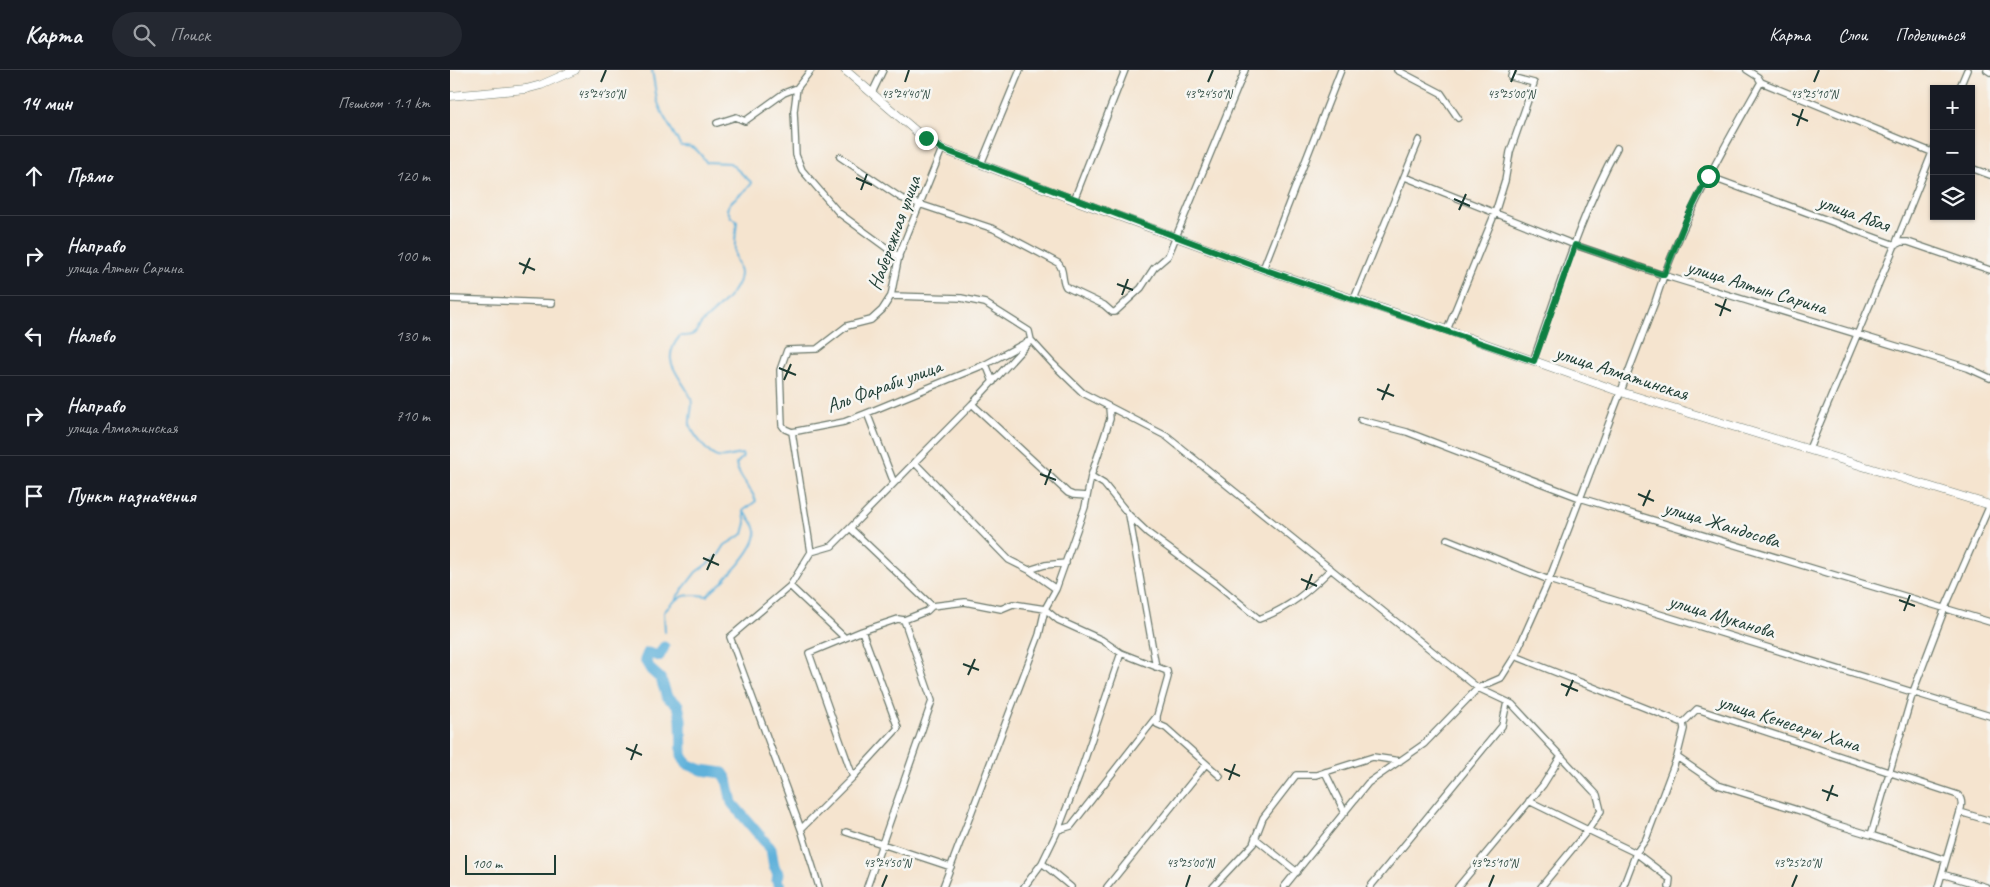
<!DOCTYPE html>
<html lang="ru">
<meta charset="utf-8">
<style>
body{margin:0;font-family:Caveat,sans-serif;background:#242831;color:#f1f3f6}
.controls{position:absolute;right:15px;top:15px;display:grid;overflow:hidden;border-radius:0px;box-shadow:0 1px 4px #0004}
.controls button{width:45px;height:45px;display:grid;place-items:center;padding:0;border:0;border-bottom:1px solid #363941;background:#171b24;color:#f1f3f6;font:25px sans-serif}
.scale{position:absolute;left:15px;bottom:12px;width:91px;box-sizing:border-box;padding-left:5px;border:2px solid #1f3d34;border-top:0;font-size:14px;line-height:18px;white-space:nowrap;color:#1f3d34;-webkit-text-stroke:4px #f6f6f2;paint-order:stroke}
.stop{position:absolute;width:15px;height:15px;margin:-11px;border:4px solid #0b8043;border-radius:50%;background:#fff}
.stop.end{background:#0b8043;border-color:#fff;box-shadow:0 1px 5px #0008}
.list{margin:0;padding:0;list-style:none}
h2{display:flex;justify-content:space-between;align-items:center;height:65px;margin:0;padding:0 20px;font-size:21px}
h2 small{font-size:16px;font-weight:400;color:#9ea1a6}
.list li{display:grid;grid-template-columns:32px 1fr auto;gap:15px;align-items:center;box-sizing:border-box;height:80px;padding:0 20px;border-top:1px solid #363941}
.list b{display:block;font-size:19px;white-space:nowrap}
.list p{margin:0;font-size:16px;white-space:nowrap;color:#9ea1a6}
.list em{font-size:16px;font-style:normal;color:#9ea1a6}
.icon{flex:none;width:28px;height:28px;fill:none;stroke:currentColor;stroke-width:2;stroke-linecap:round;stroke-linejoin:round}
.map{position:relative;flex:none;width:1540px;height:817px;overflow:hidden}
header{display:flex;align-items:center;gap:30px;box-sizing:border-box;height:70px;padding:0 25px;background:#171b24;border-bottom:1px solid #363941}
header strong{font-size:24px}
nav{display:flex;gap:28px;margin-inline-start:auto;font-size:18px}
.search{width:350px;height:45px;background:#242831;display:flex;align-items:center;gap:12px;box-sizing:border-box;padding:0 18px;border-radius:28px;color:#9ea1a6;font-size:19px}
main{display:flex}
aside{flex:1;background:#171b24}
.map>svg:first-child{display:block}
</style>
<header>
<strong>Карта</strong>
<div class="search"><svg class="icon" aria-label="search" viewBox="0 0 24 24"><circle cx="10" cy="10" r="6"/><path d="M15 15l6 6"/></svg>Поиск</div>
<nav><a>Карта</a><a>Слои</a><a>Поделиться</a></nav>
</header>
<main>
<aside>
<h2>14 мин<small>Пешком · 1.1 km</small></h2>
<ul class="list">
<li><svg class="icon" aria-label="ahead" viewBox="0 0 24 24"><path d="M12 20V5M6 11l6-6 6 6"/></svg><div><b>Прямо</b></div><em>120 m</em></li>
<li><svg class="icon" aria-label="right" viewBox="0 0 24 24"><path d="M7 20v-9h11M14 6l5 5-5 5"/></svg><div><b>Направо</b><p>улица Алтын Сарина</p></div><em>100 m</em></li>
<li><svg class="icon" aria-label="left" viewBox="0 0 24 24"><path d="M17 20v-9H6M10 6l-5 5 5 5"/></svg><div><b>Налево</b></div><em>130 m</em></li>
<li><svg class="icon" aria-label="right" viewBox="0 0 24 24"><path d="M7 20v-9h11M14 6l5 5-5 5"/></svg><div><b>Направо</b><p>улица Алматинская</p></div><em>710 m</em></li>
<li><svg class="icon" aria-label="arrive" viewBox="0 0 24 24"><path d="M6 21V4h12l-3 4 3 4H6"/></svg><div><b>Пункт назначения</b></div></li>
</ul>
</aside>
<div class="map">
<svg width="1540" height="817" viewBox="0 0 1540 817">
<rect width="100%" height="100%" fill="#f6f6f2"/>
<filter id="ink" filterUnits="userSpaceOnUse"><feTurbulence type="fractalNoise" baseFrequency=".02" numOctaves="2"/><feDisplacementMap in="SourceGraphic" scale="10" xChannelSelector="R" yChannelSelector="G"/><feConvolveMatrix kernelMatrix="1 2 1 2 8 2 1 2 1" color-interpolation-filters="sRGB"/></filter>
<filter id="wash" filterUnits="userSpaceOnUse"><feTurbulence type="fractalNoise" baseFrequency=".0096" numOctaves="4" result="noise"/><feDisplacementMap in="SourceGraphic" scale="20" xChannelSelector="R" yChannelSelector="G"/><feGaussianBlur stdDeviation="1.12" result="paint"/><feColorMatrix in="noise" values="0 0 0 0 0 0 0 0 0 0 0 0 0 0 0 0 0 1.4 0 .05"/><feComposite in="paint" operator="in"/></filter>
<g filter="url(#wash)">
<rect width="100%" height="100%" fill="#f5e4cf"/>
<g fill="none" stroke-linecap="round" stroke-linejoin="round">
<path stroke="#5eb1da" stroke-width="2" d="M202,0L207,30L213,45L231,76C246,75 248,81 256,92L280,93L302,113C295,124 281,127 277,139L281,147L287,151C286,162 284,174 285,185C286,191 290,197 290,204C290,220 267,239 256,249C243,259 252,266 230,266C208,292 231,305 241,328C244,335 239,346 240,355C241,361 257,382 263,385C271,391 283,384 292,384L293,387L286,394C289,409 301,417 306,431L293,441C298,446 305,453 306,461C308,479 270,515 257,526C234,523 229,525 214,542L215,562
M226,528L246,502L268,486L275,475L293,464L296,453L294,443"/>
<path stroke="#5eb1da" stroke-width="11" d="M214,577L209,586L198,583L195,590L201,600L211,609L217,627L228,635L231,649L232,685L237,694L252,700L273,703L277,709L282,733L321,779L324,797L328,803L327,811L331,817"/>
</g>
</g>
<g filter="url(#ink)">
<g fill="none" stroke-linecap="round" stroke-linejoin="round">
<g stroke="#6a776a" stroke-width="8">
<path id="minor" d="M361,0L347,18L344,41L346,85L352,100L389,143L449,187
M947,0L991,23L1008,48
M1297,0L1308,7L1311,12L1484,83
M1537,0L1540,2
M1509,19L1517,0
M422,23L433,0
M267,53L286,47L295,51L334,23L347,18
M390,87L451,128L544,159L608,193C615,200 611,210 616,217L654,235L662,242H665L691,218L704,198L718,186L795,0
M531,94L570,0
M1521,98L1540,105
M1258,106L1445,175L1451,172H1458L1540,200
M955,107L1125,175L1213,205L1518,298L1540,308
M624,130L675,0
M813,199L891,0
M441,226L511,228L535,233L579,261L581,270L603,294L633,323L716,366L1028,618L1062,634L1147,725L1151,741L1138,760L1186,783L1196,769L1227,687L1234,659L1233,653
M0,229L102,233
M904,229L969,70
M997,260L1045,143L1055,111L1060,82L1084,13L1061,7L1063,0
M1083,291C1108,221 1131,143 1167,78
M536,294L543,312
M522,334L618,423L623,425L637,426
M659,337L660,349L641,406L654,414L679,445L698,463L767,514L809,549C838,539 860,520 881,499
M417,343L444,413
M911,350L957,362L1130,428L1540,552
M342,362L335,359L332,355L330,300L337,280L367,279L397,256L421,250L432,240L441,226L449,185L492,79
M342,362L394,352L417,343L536,294L577,272
M342,362L361,482
M1359,379L1445,175L1484,78
M464,392L559,490L579,500L595,495L616,493
M679,445L706,597
M400,458L482,536
M997,469L1099,510L1540,646
M579,500L606,519
M340,516L395,568
M1065,586L1233,653
M1233,653L1247,639L1508,725C1513,730 1512,736 1510,742L1540,751
M1227,687L1268,715L1360,744L1381,753L1421,765
M875,702L895,743
M403,707L359,583L412,561L448,549L454,550L477,541L482,536L515,532L551,539L563,534L595,539L608,550L652,570L671,583L717,601L718,607L707,646V654L716,658L770,706
M1079,731L1138,760L1091,817
M351,759L403,707L448,658L412,561
M608,760L621,756L707,646
M396,762L501,797
M805,768L847,802
M1496,790L1421,765L1463,622L1495,538L1540,435
M592,793L621,817
M1492,804L1536,817
M369,817L351,759L280,567L340,516L361,482L382,476L400,458L522,334L581,270
M417,817L482,631L454,550
M493,817L589,565L595,539L606,519L635,437L641,406
M574,817L592,793L608,760L629,706L671,583
M657,817L756,694
M763,817L803,774L813,748L846,705H866L923,687L950,691
M834,817L918,713L974,674L1028,618L1051,608L1065,586L1099,510L1205,232C1230,153 1271,83 1311,12
M920,817L1052,656L1057,632
M1008,817L1093,715L1111,686
M1173,817L1186,783L1220,809L1219,817
M1488,817L1510,742"/>
</g>
<g stroke="#6a776a" stroke-width="9">
<path id="tertiary" d="M395,0L467,62L492,79L624,130L813,199L997,260L1171,322L1540,435
M0,26L76,19L91,15L125,0"/>
</g>
<use href="#minor" stroke="#fff" stroke-width="5.5"/>
<use href="#tertiary" stroke="#fff" stroke-width="8"/>
</g>
</g>
<g fill="none" stroke-linecap="round" stroke-linejoin="round" filter="url(#ink)">
<path stroke="#0b8043" stroke-width="6" d="M476,68L492,79L813,199L1084,291L1125,175L1214,205L1236,150L1258,106"/>
</g>
<path fill="none" stroke="#1f3d34" stroke-width="2" d="M151,12L156,0M455,12L459,0M758,12L763,0M1061,12L1066,0M1364,12L1369,0M1342,44L1358,51M1347,56L1353,39M406,108L422,115M411,120L417,104M1004,129L1020,136M1009,140L1016,124M69,193L85,200M73,204L80,188M667,214L683,220M672,225L678,209M1265,234L1281,241M1270,246L1276,229M329,298L346,305M334,310L341,294M927,319L944,326M932,330L939,314M590,404L606,410M595,415L601,399M1188,424L1204,431M1193,436L1200,420M253,488L269,495M257,500L264,484M851,509L867,516M856,520L862,504M1449,530L1465,536M1454,541L1460,525M513,594L529,600M518,605L525,589M1111,614L1128,621M1116,626L1123,610M176,678L192,685M181,690L187,674M774,699L790,706M779,710L785,694M1372,720L1388,726M1377,731L1383,715M432,817L437,805M736,817L740,805M1039,817L1044,805M1342,817L1347,805"/>
<g text-anchor="middle" dominant-baseline="central" stroke-width="5" stroke-linejoin="round" paint-order="stroke">
<g font-size="20" fill="#1f3d34" stroke="#f6f6f2">
<text transform="translate(1404 143) rotate(20)">улица Абая</text>
<text transform="translate(444 163) rotate(-70)">Набережная улица</text>
<text transform="translate(1307 217) rotate(17)">улица Алтын Сарина</text>
<text transform="translate(1172 303) rotate(18)">улица Алматинская</text>
<text transform="translate(434 316) rotate(-20)">Аль Фараби улица</text>
<text transform="translate(1272 454) rotate(17)">улица Жандосова</text>
<text transform="translate(1272 546) rotate(17)">улица Муканова</text>
<text transform="translate(1339 653) rotate(18)">улица Кенесары Хана</text>
</g>
</g>
<g font-size="12" text-anchor="middle" fill="#1f3d34" stroke="#f6f6f2" stroke-width="5" stroke-linejoin="round" paint-order="stroke">
<text x="151" y="28">43°24'30"N</text>
<text x="455" y="28">43°24'40"N</text>
<text x="758" y="28">43°24'50"N</text>
<text x="1061" y="28">43°25'00"N</text>
<text x="1364" y="28">43°25'10"N</text>
<text x="437" y="797">43°24'50"N</text>
<text x="740" y="797">43°25'00"N</text>
<text x="1044" y="797">43°25'10"N</text>
<text x="1347" y="797">43°25'20"N</text>
</g>
</svg>
<div class="controls">
<button>+</button>
<button>−</button>
<button><svg class="icon" aria-label="layers" viewBox="0 0 24 24"><path d="M12 4l9 5-9 5-9-5zM3 14l9 5 9-5"/></svg></button>
</div>
<div class="scale">100 m</div>
<div class="stop" style="left:1258px;top:106px"></div>
<div class="stop end" style="left:476px;top:68px"></div>
</div>
</main>
